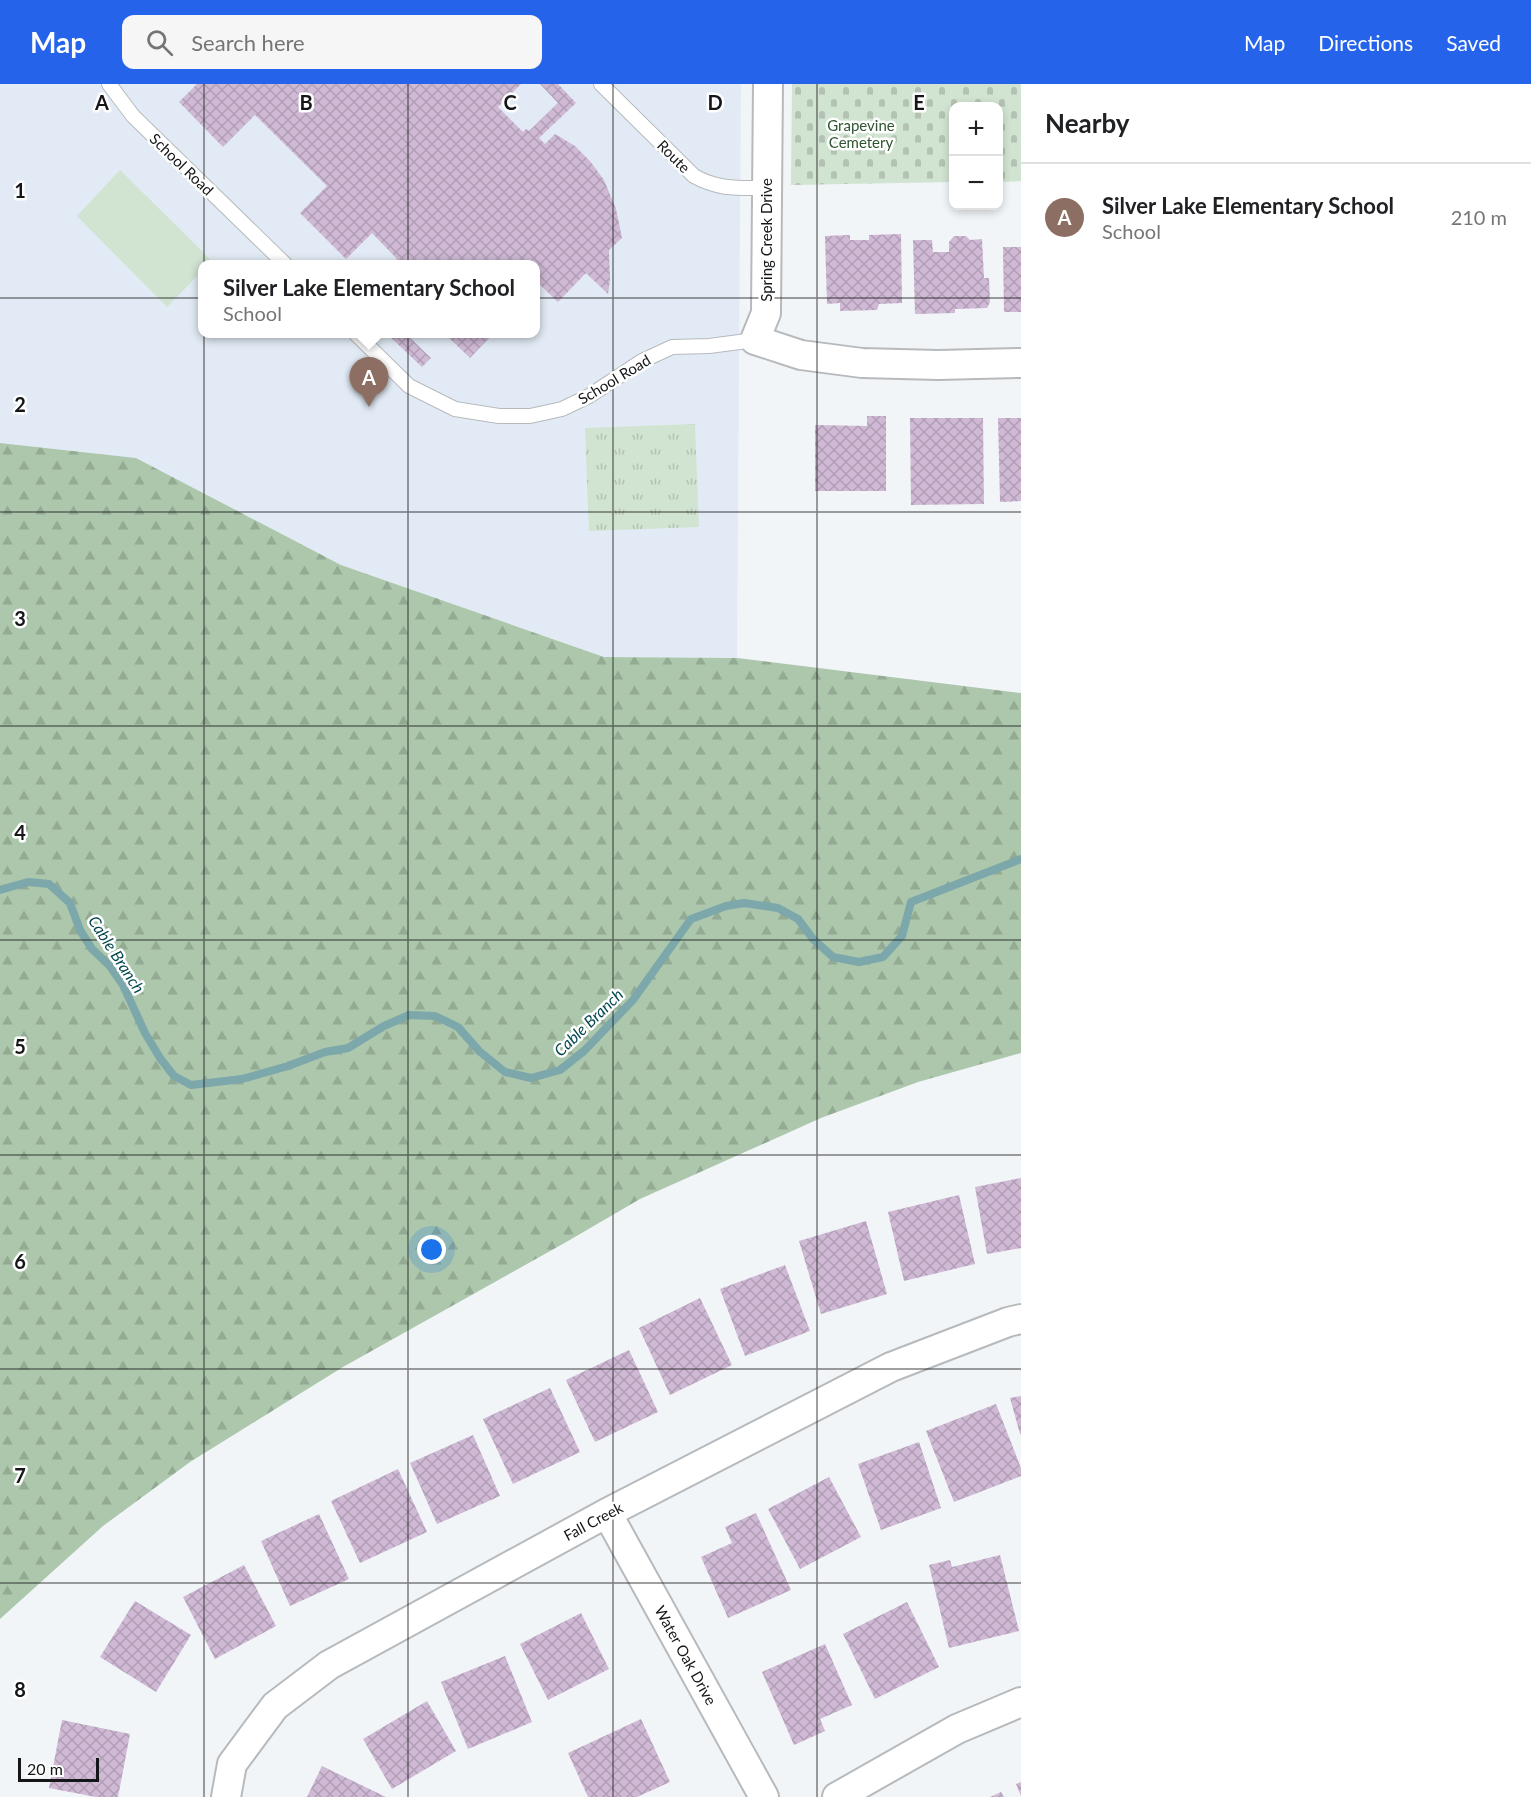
<!DOCTYPE html>
<meta charset="utf-8">
<style>
body{margin:0;font-family:Lato,sans-serif;background:#f6f6f6;color:#202124}
.controls{position:absolute;right:18px;top:18px;display:grid;overflow:hidden;border-radius:12px;box-shadow:0 3px 9px #0003}
.controls button{width:54px;height:54px;display:grid;place-items:center;padding:0;border:0;border-bottom:2px solid #e0e0e0;background:#fff;color:#202124;font:30px sans-serif}
.scale{position:absolute;left:18px;bottom:15px;width:81px;box-sizing:border-box;padding-left:6px;border:3px solid #151618;border-top:0;font-size:16px;line-height:21px;white-space:nowrap;color:#151618;-webkit-text-stroke:4px #fff;paint-order:stroke}
.you{position:absolute;left:432px;top:1166px;width:21px;height:21px;margin:-15px;border:4px solid #fff;border-radius:50%;background:#1a73e8;box-shadow:0 0 0 9px #1a73e833}
.badge{display:grid;place-items:center;width:39px;height:39px;border-radius:50%;background:#2563eb;color:#fff;font-size:20px;font-weight:700}
.pin{position:absolute;translate:-50% -50px;filter:drop-shadow(0 2px 3px #0008)}
.pin::after{content:'';position:absolute;top:32px;width:21px;height:18px;background:inherit;clip-path:polygon(0 0,100% 0,50% 100%)}
.popup{position:absolute;left:198px;top:176px;width:342px;height:78px;box-sizing:border-box;display:grid;place-content:center;border-radius:12px;background:#fff;filter:drop-shadow(0 2px 4px #0005);font-size:20px;white-space:nowrap;color:#757577}
.popup b{font-size:22px;color:#202124}
.popup::after{content:'';position:absolute;left:50%;top:100%;margin-left:-12px;border:12px solid transparent;border-top-color:#fff}
.list{margin:0;padding:0;list-style:none}
h2{display:flex;justify-content:space-between;align-items:center;height:78px;margin:0;padding:0 24px;font-size:26px}
h2 small{font-size:20px;font-weight:400;color:#757577}
.list li{display:grid;grid-template-columns:39px 1fr auto;gap:18px;align-items:center;box-sizing:border-box;height:108px;padding:0 24px;border-top:2px solid #e0e0e0}
.list b{display:block;font-size:22px;white-space:nowrap}
.list p{margin:0;font-size:20px;white-space:nowrap;color:#757577}
.list em{font-size:20px;font-style:normal;color:#757577}
.icon{flex:none;width:33px;height:33px;fill:none;stroke:currentColor;stroke-width:2;stroke-linecap:round;stroke-linejoin:round}
.map{position:relative;flex:none;width:1021px;height:1713px;overflow:hidden}
header{display:flex;align-items:center;gap:36px;box-sizing:border-box;height:84px;padding:0 30px;background:#2563eb;color:#fff}
header strong{font-size:28px}
nav{display:flex;gap:33px;margin-inline-start:auto;font-size:21px}
.search{width:420px;height:54px;background:#f6f6f6;display:flex;align-items:center;gap:15px;box-sizing:border-box;padding:0 21px;border-radius:12px;color:#757577;font-size:22px}
main{display:flex}
aside{flex:1;background:#fff}
.map>svg:first-child{display:block}
</style>
<header>
<strong>Map</strong>
<div class="search"><svg class="icon" aria-label="search" viewBox="0 0 24 24"><circle cx="10" cy="10" r="6"/><path d="M15 15l6 6"/></svg>Search here</div>
<nav><a>Map</a><a>Directions</a><a>Saved</a></nav>
</header>
<main>
<div class="map">
<svg width="1021" height="1713" viewBox="0 0 1021 1713">
<defs>
<pattern id="forest-firs" width="22" height="20" patternUnits="userSpaceOnUse" patternTransform="scale(1.5)"><rect width="22" height="20" fill="#acc7ac"/><path d="M5 1l3.5 6h-7zM16 11l3.5 6h-7z" fill="#93aa93"/></pattern>
<pattern id="cemetery-stones" width="16" height="16" patternUnits="userSpaceOnUse" patternTransform="scale(1.5)"><rect width="16" height="16" fill="#d1e3d1"/><path d="M2 7V4a2 2 0 0 1 4 0v3zM10 15v-3a2 2 0 0 1 4 0v3z" fill="#b3c2b3"/></pattern>
<pattern id="park-tufts" width="24" height="20" patternUnits="userSpaceOnUse" patternTransform="scale(1.5)"><rect width="24" height="20" fill="#d1e3d1"/><path d="M3 7l-1-3M5 7V3M7 7l1-3M15 17l-1-3M17 17v-4M19 17l1-3" fill="none" stroke="#b3c2b3"/></pattern>
<pattern id="building-cross-hatch" width="8" height="8" patternUnits="userSpaceOnUse" patternTransform="scale(1.5)"><rect width="8" height="8" fill="#cfb9d5"/><path d="M0 0l8 8M0 8l8-8" fill="none" stroke="#b19eb6"/></pattern>
</defs>
<rect width="100%" height="100%" fill="#f1f5f8"/>
<path fill="#e2ebf5" fill-rule="evenodd" d="M0,0H741L737,574L604,573L341,481L136,374L0,359ZM202,180H536V250H202Z"/>
<path fill="url(#forest-firs)" d="M0,359L136,374L341,481L604,573L737,574L1021,609V969L918,998L821,1034L640,1115L568,1157L343,1283L190,1378L103,1442L0,1535Z"/>
<path fill="url(#cemetery-stones)" d="M792,0H1021V97L999,98L998,22H954L953,98L791,101Z"/>
<path fill="url(#park-tufts)" d="M695,340L699,443L589,447L585,344Z"/>
<path fill="#d1e3d1" d="M120,86L212,177L209,180H202V187L167,223L77,132Z"/>
<g fill="none" stroke-linecap="round" stroke-linejoin="round">
<path stroke="#7ca7ab" stroke-width="8" d="M0,806L28,798L49,800L70,819L80,846L92,865L109,881L123,901L145,949L160,974L174,992L191,1001L242,995L288,982L325,968L348,964L384,942L409,931L435,932L458,943L479,967L505,988L531,994L560,986L584,967L633,916L691,835L726,822L744,819L778,824L798,835L813,855L833,873L859,878L883,873L902,852L911,818L1021,775"/>
</g>
<path fill="url(#building-cross-hatch)" d="M197,0H521L498,23L523,48L526,45L529,47L558,19L540,0H558L576,19L539,54L545,60L555,50L575,62L590,77L604,96L616,125L622,154L609,166L610,196L608,210L586,189L558,218L540,201L536,205V180H395L394,178L397,175L372,149L346,175L300,129L327,102L255,31L223,63L179,18Z
M901,150L902,219L879,220L877,226L840,227V219L827,220L825,152L850,151V156H869V151Z
M954,152H966L970,156L982,155L984,194H989L990,218L987,224L955,225V229L915,230L913,156H932L933,168H949V158Z
M1003,163H1021V228H1004Z
M387,250H406L431,274L422,283Z
M428,250H493L470,274L449,254Z
M867,332H886V407H815V341L867,342Z
M910,334H983L984,420L911,421Z
M998,334H1021V417L1000,418Z
M1021,1094V1164L987,1170L975,1103Z
M959,1111L975,1180L904,1197L888,1128Z
M866,1137L887,1210L821,1230L799,1157Z
M785,1181L810,1247L745,1272L720,1205Z
M700,1214L732,1281L670,1311L639,1244Z
M629,1266L658,1328L595,1358L566,1296Z
M550,1304L580,1368L513,1400L483,1335Z
M1021,1312V1350H1020L1010,1314Z
M996,1320L1021,1384V1392L954,1418L926,1347Z
M473,1351L500,1412L437,1440L410,1379Z
M919,1358L941,1424L881,1446L858,1380Z
M398,1385L427,1448L360,1479L331,1417Z
M829,1393L861,1453L800,1485L768,1425Z
M756,1429L791,1506L728,1534L701,1473L732,1459L725,1443Z
M319,1430L349,1495L290,1522L261,1457Z
M1000,1471L1019,1547L949,1564L929,1481L950,1476L952,1483Z
M244,1481L276,1542L215,1575L183,1513Z
M135,1517L191,1551L156,1608L100,1573Z
M907,1518L939,1583L875,1615L843,1550Z
M581,1529L609,1585L548,1616L520,1560Z
M825,1560L852,1621L820,1635L825,1647L794,1661L762,1588Z
M505,1572L532,1638L468,1665L441,1598Z
M427,1617L456,1667L392,1705L363,1655Z
M641,1635L670,1698L637,1713H588L568,1669Z
M62,1636L130,1650L118,1713H96L49,1704Z
M322,1682L386,1713H307Z
M1021,1698V1712L1016,1700Z
M1001,1708L1004,1713H990Z"/>
<g fill="none" stroke-linecap="round" stroke-linejoin="round">
<g stroke="#b7babd" stroke-width="16">
<path id="lane" d="M109,0L133,32L285,180
M601,0L694,92C719,106 739,104 766,104
M356,250L409,302L455,325L499,332H530L562,325L589,312L642,277L672,263L709,262L755,256"/>
</g>
<g stroke="#b7babd" stroke-width="32">
<path id="street" d="M768,0L766,229L755,256L801,271L862,279L938,281L1021,279
M607,1429L764,1713
M226,1713L232,1680L275,1622L329,1581L607,1429L891,1283L1008,1238L1021,1235
M837,1713L957,1645L1021,1618"/>
</g>
<use href="#lane" stroke="#fff" stroke-width="14"/>
<use href="#street" stroke="#fff" stroke-width="28"/>
</g>
<path fill="none" stroke="#151618" stroke-width="1.5" stroke-opacity="0.55" d="M204,0V1713M408,0V1713M613,0V1713M817,0V1713M0,214H1021M0,428H1021M0,642H1021M0,856H1021M0,1071H1021M0,1285H1021M0,1499H1021"/>
<g text-anchor="middle" dominant-baseline="central" stroke-width="5" stroke-linejoin="round" paint-order="stroke">
<g font-size="15" fill="#2e552f" stroke="#fff">
<text x="861" y="41">Grapevine<tspan x="861" dy="17">Cemetery</tspan></text>
</g>
<g font-size="15" fill="#151618" stroke="#fff">
<text transform="translate(674 72) rotate(45)">Route</text>
<text transform="translate(182 80) rotate(44)">School Road</text>
<text transform="translate(766 156) rotate(-90)">Spring Creek Drive</text>
<text transform="translate(614 295) rotate(-31)">School Road</text>
<text transform="translate(593 1437) rotate(-28)">Fall Creek</text>
<text transform="translate(686 1571) rotate(61)">Water Oak Drive</text>
</g>
<g font-size="16" font-style="italic" fill="#02484d" stroke="#fff">
<text transform="translate(117 870) rotate(57)">Cable Branch</text>
<text transform="translate(588 938) rotate(-44)">Cable Branch</text>
</g>
</g>
<g font-size="20" text-anchor="middle" font-weight="bold" fill="#151618" stroke="#fff" stroke-width="5" stroke-linejoin="round" paint-order="stroke">
<text x="102" y="26">A</text>
<text x="306" y="26">B</text>
<text x="510" y="26">C</text>
<text x="715" y="26">D</text>
<text x="919" y="26">E</text>
<text x="20" y="114">1</text>
<text x="20" y="328">2</text>
<text x="20" y="542">3</text>
<text x="20" y="756">4</text>
<text x="20" y="970">5</text>
<text x="20" y="1185">6</text>
<text x="20" y="1399">7</text>
<text x="20" y="1613">8</text>
</g>
</svg>
<div class="controls">
<button>+</button>
<button>−</button>
</div>
<div class="scale">20 m</div>
<div class="you"></div>
<div class="pin badge" style="left:369px;top:323px;background:#8d6e63">A</div>
<div class="popup"><b>Silver Lake Elementary School</b>School</div>
</div>
<aside>
<h2>Nearby<small></small></h2>
<ul class="list">
<li><span class="badge" style="background:#8d6e63">A</span><div><b>Silver Lake Elementary School</b><p>School</p></div><em>210 m</em></li>
</ul>
</aside>
</main>
